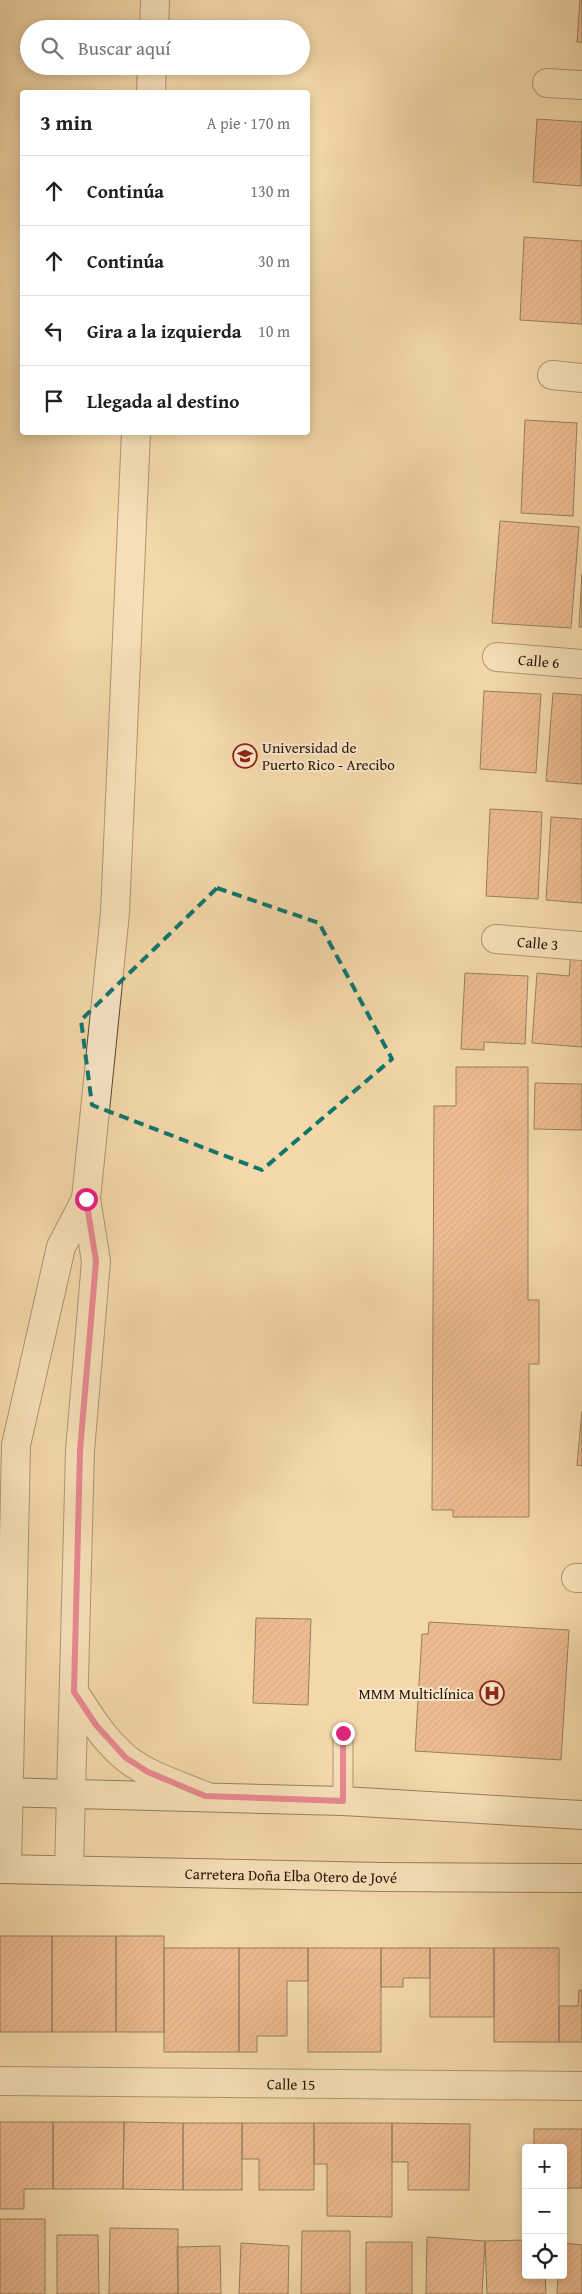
<!DOCTYPE html>
<html lang="es">
<meta charset="utf-8">
<style>
body{margin:0;font-family:"Gentium Book Plus",serif;background:#f6f6f6;color:#202124}
.controls{position:absolute;right:15px;bottom:15px;display:grid;overflow:hidden;border-radius:5px;box-shadow:0 2px 12px #0003}
.controls button{width:45px;height:45px;display:grid;place-items:center;padding:0;border:0;border-bottom:1px solid #e0e0e0;background:#fff;color:#202124;font:25px sans-serif}
.stop{position:absolute;width:15px;height:15px;margin:-11px;border:4px solid #db2777;border-radius:50%;background:#fff}
.stop.end{background:#db2777;border-color:#fff;box-shadow:0 1px 5px #0008}
.list{margin:0;padding:0;list-style:none}
h2{display:flex;justify-content:space-between;align-items:center;height:65px;margin:0;padding:0 20px;font-size:21px}
h2 small{font-size:16px;font-weight:400;color:#757577}
.list li{display:grid;grid-template-columns:32px 1fr auto;gap:15px;align-items:center;box-sizing:border-box;height:70px;padding:0 20px;border-top:1px solid #e0e0e0}
.list b{display:block;font-size:19px;white-space:nowrap}
.list em{font-size:16px;font-style:normal;color:#757577}
.icon{flex:none;width:28px;height:28px;fill:none;stroke:currentColor;stroke-width:2;stroke-linecap:round;stroke-linejoin:round}
.map{position:relative;flex:none;width:582px;height:2294px;overflow:hidden}
.search{position:absolute;background:#fff;box-shadow:0 2px 12px #0003;left:20px;top:20px;width:290px;height:55px;display:flex;align-items:center;gap:12px;box-sizing:border-box;padding:0 18px;border-radius:28px;color:#757577;font-size:19px}
.panel{position:absolute;background:#fff;box-shadow:0 2px 12px #0003;left:20px;top:90px;width:290px;height:345px;border-radius:5px}
.map>svg:first-child{display:block}
</style>
<div class="map">
<svg width="582" height="2294" viewBox="0 0 582 2294">
<defs>
<pattern id="building-hatch" width="6" height="6" patternUnits="userSpaceOnUse" patternTransform="scale(1.25)"><rect width="6" height="6" fill="#e69976"/><path d="M-1 1l2-2M0 6l6-6M5 7l2-2" fill="none" stroke="#ba7b5f"/></pattern>
</defs>
<rect width="100%" height="100%" fill="#f4d8aa"/>
<filter id="stains"><feTurbulence type="fractalNoise" baseFrequency=".004" numOctaves="4"/><feColorMatrix values="0 0 0 0 .2 0 0 0 0 .09 0 0 0 0 .02 0 0 0 .5 -.17"/></filter>
<radialGradient id="worn" r=".72"><stop offset=".6" stop-color="#630" stop-opacity="0"/><stop offset="1" stop-color="#630" stop-opacity=".3"/></radialGradient>
<path fill="url(#building-hatch)" stroke="#261207" d="M580,0H582V42H577Z
M537,119L582,122L581,186L533,182Z
M524,237L582,241V324L520,320Z
M525,420L577,423L573,516L521,513Z
M500,521L579,527L571,628L492,623Z
M582,574V627H579Z
M484,691L541,694L536,773L480,769Z
M553,693L582,695V784L546,781Z
M490,809L542,812L538,899L486,896Z
M551,817L582,819V903L546,900Z
M571,952L582,953V1047L532,1043L537,973L569,976Z
M465,973L528,976L525,1044L484,1042V1050L461,1049Z
M456,1067H528V1300H539V1364H529V1517H453V1510H432L434,1106H456Z
M535,1083L582,1084V1130L534,1129Z
M582,1411V1466L577,1465Z
M256,1618L311,1619L308,1705L253,1703Z
M429,1622L569,1630L561,1760L415,1751L422,1634H428Z
M0,1936H52V2032H0Z
M52,1936H116V2032H52Z
M116,1936H164V2032H116Z
M164,1948H239V2052H164Z
M239,1948H308V1981H287V2036H257V2052H239Z
M308,1948H381V2052H308Z
M381,1948H430V1978H403V1987H381Z
M430,1948H494V2017H430Z
M494,1948H559V2042H494Z
M579,1990H582V2042H559V2006H578Z
M0,2122H53V2189H24V2209H0Z
M53,2122H124L123,2189H53Z
M124,2122L183,2123V2190L123,2189Z
M183,2123H242V2190H183Z
M242,2123H314V2190H259V2159H242Z
M314,2123H392V2217L327,2216V2164H314Z
M392,2123L470,2124L469,2190H408V2162H392Z
M534,2129H582V2188H563V2148H534Z
M0,2219H45V2294H0Z
M110,2228L178,2229V2294H109Z
M302,2231H350V2294H301Z
M57,2235H98L99,2294H57Z
M427,2237L485,2241L482,2294H426Z
M526,2240V2275H545L546,2294H487L485,2241Z
M366,2242H412V2294H366Z
M241,2243L289,2246L288,2294H239Z
M563,2243L582,2245V2294H557L558,2275H563Z
M220,2246L221,2294H178L177,2247Z"/>
<g fill="none" stroke-linecap="round" stroke-linejoin="round">
<g stroke="#5a4430" stroke-width="21">
<path id="lane" d="M343,1733V1801"/>
</g>
<g stroke="#5a4430" stroke-width="30">
<g id="street">
<path d="M154,29L155,0"/>
<path d="M547,83L582,85"/>
<path d="M151,92L152,66"/>
<path d="M552,375L582,378"/>
<path id="s1" d="M497,657L582,664"/>
<path id="s2" d="M496,939L582,946"/>
<path d="M576,1578H582"/>
<path d="M74,1692C89,1715 104,1740 126,1758C148,1776 179,1785 205,1796"/>
<path d="M7,1869L16,1445L61,1247L86,1199"/>
<path d="M69,1870L80,1451L96,1261L86,1199L115,913L136,432"/>
<path id="s3" d="M0,2081L582,2086"/>
</g>
</g>
<g stroke="#261207" stroke-width="30">
<g id="secondary">
<path d="M0,1792L343,1801L582,1815"/>
<path id="s4" d="M0,1869L381,1877L582,1878"/>
</g>
</g>
<use href="#lane" stroke="#f8e6c8" stroke-width="19"/>
<use href="#street" stroke="#f8e6c8" stroke-width="28"/>
<use href="#secondary" stroke="#f8e6c8" stroke-width="28"/>
</g>
<g fill="none" stroke-linecap="round" stroke-linejoin="round">
<path stroke="#db2777" stroke-width="6" d="M86,1199L96,1261L80,1451L74,1692L96,1725L126,1758L148,1772L205,1796L343,1801V1733"/>
</g>
<path d="M0 0H582V2294H0ZM217,888L319,923L392,1059L262,1170L92,1105L81,1020Z" fill="#f4d8aa" fill-opacity=".55" fill-rule="evenodd"/>
<path fill="none" stroke="#0f766e" stroke-width="4" stroke-dasharray="10 6" stroke-linejoin="round" d="M217,888L319,923L392,1059L262,1170L92,1105L81,1020Z"/>
<defs>
<g id="university-ring" transform="scale(1.25)"><circle r="9.5" fill="#f8e6c8" stroke="#8f2418" stroke-width="1.5"/><path d="M0-5L7-2L0 1L-7-2ZM-4 1L0 2.5L4 1V4Q0 6-4 4Z" fill="#8f2418"/></g>
<g id="hospital-ring" transform="scale(1.25)"><circle r="9.5" fill="#f8e6c8" stroke="#8f2418" stroke-width="1.5"/><path d="M-5-5h3v3.5h4V-5h3V5h-3V1.5h-4V5h-3Z" fill="#8f2418"/></g>
</defs>
<g fill-rule="evenodd">
<use href="#university-ring" x="245" y="756"/>
<use href="#hospital-ring" x="492" y="1693"/>
</g>
<g text-anchor="middle" dominant-baseline="central" stroke-width="4" stroke-linejoin="round" paint-order="stroke">
<g font-size="15" fill="#261207" stroke="#f8e6c8">
<text stroke="none"><textPath href="#s1" startOffset="42">Calle 6</textPath></text>
<text stroke="none"><textPath href="#s2" startOffset="42">Calle 3</textPath></text>
<text stroke="none"><textPath href="#s4" startOffset="291">Carretera Doña Elba Otero de Jové</textPath></text>
<text stroke="none"><textPath href="#s3" startOffset="291">Calle 15</textPath></text>
</g>
<g font-size="15" fill="#261207" stroke="#f8e6c8" text-anchor="start">
<text x="262" y="747">Universidad de<tspan x="262" dy="17">Puerto Rico - Arecibo</tspan></text>
<text x="474" y="1693" text-anchor="end">MMM Multiclínica</text>
</g>
</g>
<rect width="100%" height="100%" filter="url(#stains)"/>
<rect width="100%" height="100%" fill="url(#worn)"/>
</svg>
<div class="controls">
<button>+</button>
<button>−</button>
<button><svg class="icon" aria-label="locate" viewBox="0 0 24 24"><circle cx="12" cy="12" r="6"/><path d="M12 2v4M12 18v4M2 12h4M18 12h4"/></svg></button>
</div>
<div class="stop" style="left:86px;top:1199px"></div>
<div class="stop end" style="left:343px;top:1733px"></div>
<div class="search"><svg class="icon" aria-label="search" viewBox="0 0 24 24"><circle cx="10" cy="10" r="6"/><path d="M15 15l6 6"/></svg>Buscar aquí</div>
<section class="panel">
<h2>3 min<small>A pie · 170 m</small></h2>
<ul class="list">
<li><svg class="icon" aria-label="ahead" viewBox="0 0 24 24"><path d="M12 20V5M6 11l6-6 6 6"/></svg><div><b>Continúa</b></div><em>130 m</em></li>
<li><svg class="icon" aria-label="ahead" viewBox="0 0 24 24"><path d="M12 20V5M6 11l6-6 6 6"/></svg><div><b>Continúa</b></div><em>30 m</em></li>
<li><svg class="icon" aria-label="left" viewBox="0 0 24 24"><path d="M17 20v-9H6M10 6l-5 5 5 5"/></svg><div><b>Gira a la izquierda</b></div><em>10 m</em></li>
<li><svg class="icon" aria-label="arrive" viewBox="0 0 24 24"><path d="M6 21V4h12l-3 4 3 4H6"/></svg><div><b>Llegada al destino</b></div></li>
</ul>
</section>
</div>
